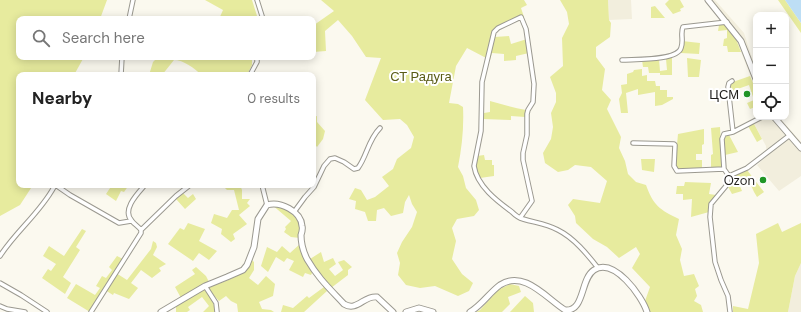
<!DOCTYPE html>
<meta charset="utf-8">
<style>
body{margin:0;font-family:"DM Sans",sans-serif;background:#f2f2f2;color:#222}
.controls{position:absolute;right:12px;top:12px;display:grid;overflow:hidden;border-radius:8px;box-shadow:0 2px 10px #0003}
.controls button{width:36px;height:36px;display:grid;place-items:center;padding:0;border:0;border-bottom:1px solid #e0e0e0;background:#fff;color:#222;font:20px sans-serif}
.list{margin:0;padding:0;list-style:none}
h2{display:flex;justify-content:space-between;align-items:center;height:52px;margin:0;padding:0 16px;font-size:17px}
h2 small{font-size:13px;font-weight:400;color:#767676}
.icon{flex:none;width:22px;height:22px;fill:none;stroke:currentColor;stroke-width:2;stroke-linecap:round;stroke-linejoin:round}
.map{position:relative;flex:none;width:801px;height:312px;overflow:hidden}
.search{position:absolute;background:#fff;box-shadow:0 2px 10px #0003;left:16px;top:16px;width:300px;height:44px;display:flex;align-items:center;gap:10px;box-sizing:border-box;padding:0 14px;border-radius:8px;color:#767676;font-size:15px}
.panel{position:absolute;background:#fff;box-shadow:0 2px 10px #0003;left:16px;top:72px;width:300px;height:116px;border-radius:8px}
.map>svg:first-child{display:block}
</style>
<div class="map">
<svg width="801" height="312" viewBox="0 0 801 312">
<rect width="100%" height="100%" fill="#fbf9ef"/>
<path fill="#f2eedd" d="M608,0H631L632,19L609,20Z
M705,0H715L744,33L756,70V90L734,34Z
M768,117H779L801,142V176L779,191L757,165L769,154L766,148V146L753,122Z
M801,263V312H788L795,276Z"/>
<path fill="#e7eb9e" d="M0,0H107L100,19H19V57H84L74,75H19V185H33L20,205L0,216Z
M205,0H252L258,19H219L223,10Z
M321,0H524L527,5L521,8L524,17L499,29L496,32L495,37L509,36L511,44L527,39L529,53L516,56V60L504,61V54L492,53L490,60L467,48L456,66L449,103L458,104L463,107C464,127 462,147 458,167L463,176L466,188L476,200L479,210L474,216L457,219L452,228L456,241L452,259L462,274L473,283L469,291L458,296L435,286L420,288L406,285L398,275L400,263L397,253L402,242L412,227L417,212L412,204L409,195L405,202L403,213L391,216L384,208L377,210L376,221H368L365,212L355,209L356,201L349,199L355,188L361,190L367,200L375,197L389,186L382,177L393,169L397,159L411,148L414,137L407,125L400,119L383,120L365,100L381,58L366,57L352,36L338,20L325,31L326,51L313,52L314,25L334,11Z
M560,0H608L609,20L611,23L610,37L596,47V57L605,69L602,90L611,100L607,109L621,137L619,148L625,161L628,174L636,182L646,185C653,205 660,210 679,219L676,235L682,249L680,260L684,276L694,274L699,286L695,289L697,296L694,301L701,305L703,312H649L645,301L650,287L632,268L640,254L636,247L619,258L607,247L593,239L576,223L575,216L568,205L573,199L600,203L607,181L591,167L575,165L568,170L558,172L545,163L543,153L551,139L553,127L551,113L556,102V93L550,77L563,66L562,38L569,24L567,12Z
M669,0H680L684,7L680,9L681,11L673,14L665,4Z
M778,0H785L801,23V33Z
M655,6L665,18H651V7Z
M719,25H727L734,34L741,52H728L727,46H723L724,39L727,38V30L718,31Z
M682,41L700,43L699,54L681,53Z
M158,57H252V65L247,75H201C195,68 183,60 174,60L162,75H149L153,62Z
M672,57V75H660V73H649L648,67H643L642,60L659,59L660,71L667,70L666,59Z
M687,58L701,60L699,77H688Z
M642,69V76L647,75V81H655L656,86H660V90H667V97H673V99L662,105L655,106V92L638,95V89L626,93L628,113H621L619,99L622,93L621,85L627,84V74L633,72L634,70Z
M750,76L756,90V109L755,107L750,109L747,103L754,100L749,85L732,91L730,83Z
M490,101C502,104 514,108 526,110L525,117L511,116V120L483,119L484,113L490,112Z
M317,116V122L325,131L323,139L317,147L313,142V117Z
M753,122L762,139L757,142L748,126Z
M720,127L722,167H711V155L713,154L711,128Z
M704,129V144L702,145V154H696V160H702V168L677,169L675,166L678,134Z
M729,135L738,152L725,155L724,137Z
M484,155L485,160H492V165H494V176L480,178L476,167L477,156Z
M641,159H655L654,172L642,170Z
M747,170L764,192L757,197L754,192L750,183L747,184L746,181L739,184L742,191L732,194L727,185L730,176Z
M685,182L711,183L709,194L716,195L709,212L691,217L692,199L683,200V194H676L677,186H684Z
M112,185H129L124,192L121,191L116,201L106,194Z
M222,185H240L242,190V199H250L247,203L250,206L239,215L247,224L233,234L235,239L231,242L221,234L222,229L211,223L214,214L227,218L232,210H239L234,190H227Z
M183,193L188,198L193,194L196,199L185,209L176,199Z
M271,204C283,206 292,213 300,222V238L291,237L284,232L286,229L285,227L291,221Z
M188,223L205,229L199,241L217,251L209,260L199,253L193,261L168,244L180,228L184,230Z
M778,223L782,232L801,223V263L795,276L788,312H733V306L748,309L759,263L756,234Z
M82,229L86,231L76,247L80,250L63,277L71,283L65,294L42,278L48,269L51,271L56,264L43,256L49,246L64,256Z
M153,241L156,243L157,247L153,255L166,264L159,268L161,271L152,278L141,270L131,283L138,288L129,299L114,293L113,295L105,290L116,273L127,280L151,249Z
M300,244L301,251L313,271L311,275L305,273L303,277L289,270L294,261L287,258L284,262L276,257L268,272L261,266L267,247L277,252L282,246L290,253Z
M321,252L324,262L333,258L336,264L329,269L335,276L343,270L338,262L344,260L352,267L348,270V275L331,288L323,279L310,259Z
M117,256L123,259L90,312L67,298L76,284L95,295L100,288L96,286L102,276L106,278L112,270L109,267Z
M251,259L254,262V270L249,278L258,285L266,276L275,284L273,296L259,302L262,309L271,310L274,312H238L237,304L231,301L226,296L219,301L210,291L209,287C224,281 246,277 251,259Z
M196,267L206,276L209,282L181,298L175,287L195,274L192,270Z
M510,284L519,286L521,292L508,297L510,304L502,312H476L480,310L498,290Z
M205,287L213,301L215,312H203L209,306L202,297L188,307L190,310L187,312H176V304Z
M324,287L327,291L304,312H281L283,305L293,308L307,296L309,298Z
M525,296L533,303L534,312H510Z"/>
<path fill="#bddef5" d="M785,0H801V23Z"/>
<g fill="none" stroke-linecap="round" stroke-linejoin="round">
<g stroke="#9b9990" stroke-width="5.5">
<path id="street" d="M257,0L263,19
M129,19L133,0
M622,60C634,59 677,61 681,48C684,41 680,33 683,27L727,22
M121,75L122,57
M166,75H169
M250,75L257,62V57
M733,132L762,117
M633,143L674,144L675,145L674,166L677,171L724,169
M729,176L747,168L790,135
M262,185L267,205
M57,186L70,195L119,223L131,221
M294,212L305,197L314,187L324,166L330,159L335,158L344,162L354,169L358,168C367,156 368,140 380,128
M520,218L532,201L523,160V153L527,135V114L528,110L533,102L534,84L526,29L521,17L498,28L494,32L482,82L481,131L474,166C477,186 497,201 512,212C515,215 519,218 523,219C536,223 545,223 558,230C574,238 587,254 598,268
M141,230C138,226 134,224 132,221C121,210 138,193 145,185
M0,256C16,231 40,213 54,187L57,185
M0,283L21,295L47,312
M205,286L216,303L217,312
M0,306L7,309L25,312
M91,312L141,233V230L176,196L190,185
M730,312L728,296L721,280L715,262L710,217L711,204L726,186L729,176L724,169L722,139L724,134L733,132L728,87L729,83L732,81"/>
</g>
<g stroke="#9b9990" stroke-width="7">
<path id="secondary" d="M708,0L741,41L756,79
M774,117L801,148
M161,312L205,286L227,277L243,270L247,265L254,247L258,219L267,205C280,201 301,211 302,226C303,229 302,232 301,235C301,244 303,251 307,259C318,278 329,288 344,304C357,312 364,295 377,297L393,312
M406,312L419,308L433,312
M470,312C482,305 489,293 500,285C524,269 547,299 565,310C585,312 580,279 594,270C614,257 642,296 647,312"/>
</g>
<use href="#street" stroke="#fff" stroke-width="3.5"/>
<use href="#secondary" stroke="#fff" stroke-width="5"/>
</g>
<g fill="#209625" stroke="#fff" stroke-width="1.5">
<circle cx="747" cy="94" r="4"/>
<circle cx="763" cy="180" r="4"/>
</g>
<g text-anchor="middle" dominant-baseline="central" stroke-width="4" stroke-linejoin="round" paint-order="stroke">
<g font-size="13" fill="#5a5c17" stroke="#fff">
<text x="421" y="76">СТ Радуга</text>
</g>
<g font-size="13" fill="#1f1e1b" stroke="#fff" text-anchor="end">
<text x="739" y="94">ЦСМ</text>
<text x="755" y="180">Ozon</text>
</g>
</g>
</svg>
<div class="controls">
<button>+</button>
<button>−</button>
<button><svg class="icon" aria-label="locate" viewBox="0 0 24 24"><circle cx="12" cy="12" r="6"/><path d="M12 2v4M12 18v4M2 12h4M18 12h4"/></svg></button>
</div>
<div class="search"><svg class="icon" aria-label="search" viewBox="0 0 24 24"><circle cx="10" cy="10" r="6"/><path d="M15 15l6 6"/></svg>Search here</div>
<section class="panel">
<h2>Nearby<small>0 results</small></h2>
<ul class="list">
</ul>
</section>
</div>
